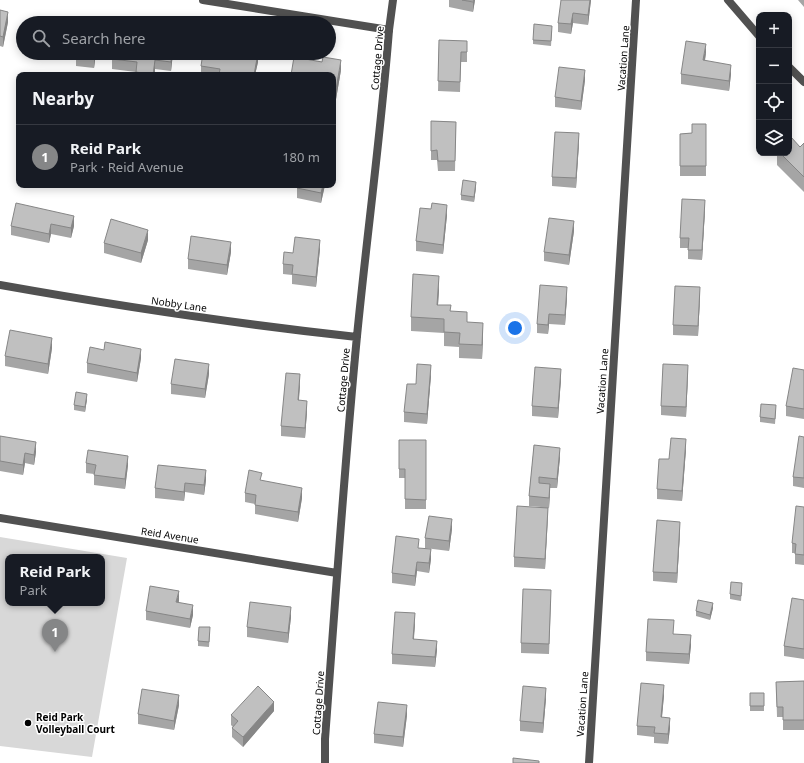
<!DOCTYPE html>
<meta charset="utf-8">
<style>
body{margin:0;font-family:"Noto Sans",sans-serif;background:#20242c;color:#f1f3f6}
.controls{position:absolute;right:12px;top:12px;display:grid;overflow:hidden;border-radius:8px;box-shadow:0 2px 10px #0003}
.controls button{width:36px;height:36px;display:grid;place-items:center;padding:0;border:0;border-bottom:1px solid #363941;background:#171b24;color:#f1f3f6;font:20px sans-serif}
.you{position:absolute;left:515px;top:328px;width:14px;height:14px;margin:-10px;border:3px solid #fff;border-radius:50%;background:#1a73e8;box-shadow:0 0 0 6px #1a73e833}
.badge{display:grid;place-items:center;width:26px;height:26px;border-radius:50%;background:#858687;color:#fff;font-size:13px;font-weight:700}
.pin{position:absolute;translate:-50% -33px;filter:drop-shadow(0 1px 2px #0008)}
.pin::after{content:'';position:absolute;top:21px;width:14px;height:12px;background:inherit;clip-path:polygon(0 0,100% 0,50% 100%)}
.popup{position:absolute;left:5px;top:554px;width:100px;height:52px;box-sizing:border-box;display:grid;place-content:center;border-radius:8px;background:#171b24;filter:drop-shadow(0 1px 3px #0005);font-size:13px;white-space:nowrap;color:#9ea1a6}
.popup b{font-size:15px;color:#f1f3f6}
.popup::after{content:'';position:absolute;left:50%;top:100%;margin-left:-8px;border:8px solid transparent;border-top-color:#171b24}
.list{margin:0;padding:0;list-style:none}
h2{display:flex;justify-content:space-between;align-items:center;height:52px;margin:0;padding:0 16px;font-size:17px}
h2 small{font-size:13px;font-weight:400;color:#9ea1a6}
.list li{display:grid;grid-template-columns:26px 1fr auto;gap:12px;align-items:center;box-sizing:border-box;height:64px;padding:0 16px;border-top:1px solid #363941}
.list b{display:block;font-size:15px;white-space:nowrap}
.list p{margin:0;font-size:13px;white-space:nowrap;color:#9ea1a6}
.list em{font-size:13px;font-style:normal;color:#9ea1a6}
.icon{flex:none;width:22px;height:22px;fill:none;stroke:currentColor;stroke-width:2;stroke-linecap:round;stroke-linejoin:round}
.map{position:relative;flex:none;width:804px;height:763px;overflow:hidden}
.search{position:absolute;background:#171b24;box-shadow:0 2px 10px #0003;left:16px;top:16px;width:320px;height:44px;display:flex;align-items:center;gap:10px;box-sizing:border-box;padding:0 14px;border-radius:22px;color:#9ea1a6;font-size:15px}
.panel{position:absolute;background:#171b24;box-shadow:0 2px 10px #0003;left:16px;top:72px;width:320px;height:116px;border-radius:8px}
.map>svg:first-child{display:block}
</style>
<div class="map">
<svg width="804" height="763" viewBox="0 0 804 763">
<rect width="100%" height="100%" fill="#fff"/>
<path fill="#d8d8d8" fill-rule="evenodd" d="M0,537L127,558L92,757L0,746ZM8,557H102V603H8Z"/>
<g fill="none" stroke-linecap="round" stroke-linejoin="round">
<path stroke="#515151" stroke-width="8" d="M728,0L759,36
M789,67L804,82
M0,285C118,306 237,324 357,337
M0,518L337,573
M325,763V739C335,605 344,470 357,336C367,234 381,133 389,30
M589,763L636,0"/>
<path stroke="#515151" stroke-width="8" d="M203,0L389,30L393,0"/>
</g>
<path fill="#a5a5a5" d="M449,0H475L473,12L449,7Z
M591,0L588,25L573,23L571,34L558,32V23Z
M798,0H804V7Z
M0,10L8,22L3,47L0,46Z
M552,31L551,46L533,44V40Z
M439,40L467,51V62H461L460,92L438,91Z
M58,53H96L94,68L76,66V55Z
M113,53H173L171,71L155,69V75H136V72L112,69V59Z
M706,53L705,61L731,74L729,91L681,84V74Z
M258,62L255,75H201V66Z
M341,70L335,105H333V75Z
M585,80L581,110L555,107V97Z
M431,121L456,122L455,171H438L437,160H431Z
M706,124V176H680V134L692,133Z
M579,143L576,188L552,186V177Z
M804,143V192L777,165V153H789L800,147Z
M325,185L321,203L297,198V188Z
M476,187L474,202L461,200V195Z
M431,209L447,215L443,254L416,251V241Z
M705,210L702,260L688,259V248H680V238Z
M74,216V226L71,238L51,234L49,243L11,235V226Z
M574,231L569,265L544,261V252Z
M148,240L141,263L104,253V243Z
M320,249L316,287L292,284V275L283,274V264L293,253Z
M231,252L227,275L188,269V259Z
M439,290L438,305L451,311L467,322L483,337L482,359L459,358V347L444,346V333L411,331V317Z
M567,297L565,325L549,324L548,334L537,333V324Z
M700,297L698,336L673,335V325Z
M52,348L48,374L5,366V356Z
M141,358L137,382L87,373V363Z
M804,370V419L786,416V406Z
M209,374L205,398L171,394V384Z
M688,374L686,417L661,415V406Z
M431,375L427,424L404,422V412Z
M561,379L558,418L532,416V406Z
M300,384L299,400L307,411L305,438L281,436V426Z
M87,399L85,412L74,410V405Z
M776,410L775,424L760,422V417Z
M0,436L36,452L34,465L25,463L23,475L0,471Z
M804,437V488L793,486V477Z
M399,440H426V509H405V478H399Z
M534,445L560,457L557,488H550L549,508H548L545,569L514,567V557L541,507L529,506V496Z
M686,449L682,501L657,499V489Z
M86,463L128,465L125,489L94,485V474L86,473Z
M158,465L206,480L204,495L185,492L184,501L155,498V488Z
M262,481L302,498L298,522L255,514V504L245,502V493Z
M804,507V565L795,564V553H792V543Z
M452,529L449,551L425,548V538Z
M680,532L677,583L653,581V572Z
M419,548L431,559L429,573L417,571L415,586L392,583V573Z
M742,588L741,601L730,599V594Z
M551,600L549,654L521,653V643Z
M804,600V659L784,656V646Z
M179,601L178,602L193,615L190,628L146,620V611Z
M713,608L710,620L696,616V611Z
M291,617L288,643L247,637V627Z
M415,623L414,639L437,650L435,667L392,664V654Z
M210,632L209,647L198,646V641Z
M674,634L691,645L689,664L646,661V652Z
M804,681V730H783V717H777L776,682Z
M750,693H764V711H750Z
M664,695L662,717L670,728L668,744L654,743V737L637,735V726Z
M546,698L543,733L520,731V721Z
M179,705L174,730L138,724V714Z
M274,711L243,747L232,737V728L233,727L231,725V715Z
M407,715L403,747L374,743V734Z"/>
<path fill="#868686" d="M474,0H475L473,12V2Z
M590,0H591L588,25V15Z
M8,12V22L3,47V37Z
M573,13V23L571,34V24Z
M706,44V53L703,70V60Z
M95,53H96L94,68V58Z
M172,53H173L171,71V62Z
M258,53V62L255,75H254Z
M155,60V75H153Z
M341,60V70L335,105V95Z
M731,65V74L729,91V81Z
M585,70V80L581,110V101Z
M579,133V143L576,188V178Z
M476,182V187L474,202V197Z
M323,185H325L321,203V193Z
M705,200V210L702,260V250Z
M447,205V215L443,254V245Z
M74,216V226L71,238V228Z
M574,221V231L569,265V255Z
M51,224V234L49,243V234Z
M148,230V240L141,263V253Z
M320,240V249L316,287V277Z
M231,242V252L227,275V265Z
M439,276V290L437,319V305Z
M567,287V297L565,325V315Z
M700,287V297L698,336V326Z
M549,314V324L548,334V325Z
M483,323V337L482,359V345Z
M52,338V348L48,374V364Z
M141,349V358L137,382V373Z
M209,364V374L205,398V389Z
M431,365V375L427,424V414Z
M688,365V374L686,417V407Z
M561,369V379L558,418V408Z
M300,374V384L298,410V400Z
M87,394V399L85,412V407Z
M307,401V411L305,438V428Z
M686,439V449L682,501V491Z
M36,442V452L34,465V455Z
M560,448V457L557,488V479Z
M25,453V463L23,475V465Z
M128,456V465L125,489V479Z
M206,470V480L204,495V485Z
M185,483V492L184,501V492Z
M550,484V494L549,508V498Z
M302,488V498L298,522V512Z
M548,508V517L545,569V559Z
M452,519V529L449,551V541Z
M680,522V532L677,583V573Z
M431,549V559L429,573V563Z
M417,562V571L415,586V576Z
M179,591V601L176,612V602Z
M713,603V608L710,620V615Z
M193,605V615L190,628V619Z
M291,607V617L288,643V633Z
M415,613V623L413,648V639Z
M691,635V645L689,664V654Z
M437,641V650L435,667V657Z
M664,685V695L661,727V717Z
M546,688V698L543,733V723Z
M179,695V705L174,730V721Z
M274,702V711L243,747V737Z
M407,705V715L403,747V737Z
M670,718V728L668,744V734Z"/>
<path fill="#c0c0c0" stroke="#868686" d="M462,0H474L473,2Z
M561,0H590L588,15L573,13L571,24L558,23Z
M0,10L8,12L3,37L0,36Z
M47,19L67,22V23H47Z
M534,24L552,26L551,41L533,40Z
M439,40L467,41V52H461L460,82L438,81Z
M686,41L706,44L703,60L731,65L729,81L681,74Z
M77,53H95L94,58L76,56Z
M113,53H172L171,62L155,60L153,75L136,72L137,62L112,59Z
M203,53H258L254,75H238L229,73V75H219L220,69L201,66Z
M294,57L322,62L323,57L341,60L335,95H333V75H291Z
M559,67L585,70L581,101L555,97Z
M431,121L456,122L455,161H438L437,150L431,151Z
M692,124H706V166H680V134L692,133Z
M555,132L579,133L576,178L552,177Z
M791,137L800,147L804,143V177L780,153H789V139Z
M463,180L476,182L474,197L461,195Z
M298,185H323L321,193L297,188Z
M682,199L705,200L702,250H688L689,238H680Z
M16,203L74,216L71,228L51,224L49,234L11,226Z
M432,203L447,205L443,245L416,241L420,208L431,209Z
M549,218L574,221L569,255L544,252Z
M111,219L148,230L141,253L104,243Z
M191,236L231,242L227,265L188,259Z
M295,237L320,240L316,277L292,274L293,265L283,264L284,252L293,253Z
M413,274L439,276L437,305H451L450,311L467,312V322L483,323L482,345L459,344L460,333L444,332V319L411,317Z
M540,285L567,287L565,315L549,314L548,325L537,324Z
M675,286L700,287L698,326L673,325Z
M10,330L52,338L48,364L5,356Z
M105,342L141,349L137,373L87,363L90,347L104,350Z
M175,359L209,364L205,389L171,384Z
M417,364L431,365L427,414L404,412L407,384H416Z
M663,364L688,365L686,407L661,406Z
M535,367L561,369L558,408L532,406Z
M793,368L804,370V409L786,406Z
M286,373L300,374L298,400L307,401L305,428L281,426Z
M76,392L87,394L85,407L74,405Z
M761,404L776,405L775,419L760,417Z
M0,436L36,442L34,455L25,453L23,465L0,461Z
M799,436L804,437V478L793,477Z
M671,438L686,439L682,491L657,489L659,459H669Z
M399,440H426V500L405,499V469H399Z
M534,445L560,448L557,479L539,477V483L550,484L549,498L529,496Z
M88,450L128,456L125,479L94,475L96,465L86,463Z
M158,465L206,470L204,485L185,483L184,492L155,488Z
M249,470L262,473L260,480L302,488L298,512L255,505L256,495L245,493Z
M517,506L548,508L545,559L514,557Z
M796,506L804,507V555L795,554L796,544L792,543Z
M429,516L452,519L449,541L425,538Z
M657,520L680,522L677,573L653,572Z
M396,536L419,539L418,548L431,549L429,563L417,562L415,576L392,573Z
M731,582L742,583L741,596L730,594Z
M150,586L179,591L176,602L193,605L190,619L146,611Z
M523,589L551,590L549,644L521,643Z
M792,598L804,600V649L784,646Z
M698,600L713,603L710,615L696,611Z
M250,602L291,607L288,633L247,627Z
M395,612L415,613L413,639L437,641L435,657L392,654Z
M648,619L674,620L673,634L691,635L689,654L646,652Z
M199,627H210L209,642L198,641Z
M804,681V720H783V707H777L776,682Z
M641,683L664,685L661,717L670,718L668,734L654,733L655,727L637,726Z
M258,686L274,702L243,737L232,728L238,721L231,715Z
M523,686L546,688L543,723L520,721Z
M142,689L179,695L174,721L138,714Z
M750,693H764V706H750Z
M378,702L407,705L403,737L374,734Z
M513,758L539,761V763H513Z"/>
<circle fill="#000" stroke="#fff" stroke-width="1.5" cx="28" cy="723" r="4"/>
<g text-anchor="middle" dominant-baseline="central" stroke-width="3" stroke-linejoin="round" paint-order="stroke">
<g font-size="10" fill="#000" stroke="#fff">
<text transform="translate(377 58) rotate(-85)">Cottage Drive</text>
<text transform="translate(623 58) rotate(-86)">Vacation Lane</text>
<text transform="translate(179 304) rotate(8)">Nobby Lane</text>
<text transform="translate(343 380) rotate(-85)">Cottage Drive</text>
<text transform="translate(602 381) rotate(-86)">Vacation Lane</text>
<text transform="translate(170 535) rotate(9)">Reid Avenue</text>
<text transform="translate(318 703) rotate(-86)">Cottage Drive</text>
<text transform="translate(582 704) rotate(-86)">Vacation Lane</text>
</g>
<g font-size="10" font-weight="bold" fill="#000" stroke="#fff" text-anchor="start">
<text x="36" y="717">Reid Park<tspan x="36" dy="12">Volleyball Court</tspan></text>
</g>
</g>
</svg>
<div class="controls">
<button>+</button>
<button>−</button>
<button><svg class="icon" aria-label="locate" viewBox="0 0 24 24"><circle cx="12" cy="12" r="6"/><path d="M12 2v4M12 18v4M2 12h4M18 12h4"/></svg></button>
<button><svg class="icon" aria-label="layers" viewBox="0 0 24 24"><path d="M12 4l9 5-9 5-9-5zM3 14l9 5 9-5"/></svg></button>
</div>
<div class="you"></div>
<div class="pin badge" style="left:55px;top:652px">1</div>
<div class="popup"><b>Reid Park</b>Park</div>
<div class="search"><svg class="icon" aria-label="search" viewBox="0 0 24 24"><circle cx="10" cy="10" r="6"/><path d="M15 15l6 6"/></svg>Search here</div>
<section class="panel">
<h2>Nearby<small></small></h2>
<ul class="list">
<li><span class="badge">1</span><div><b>Reid Park</b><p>Park · Reid Avenue</p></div><em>180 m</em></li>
</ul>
</section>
</div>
